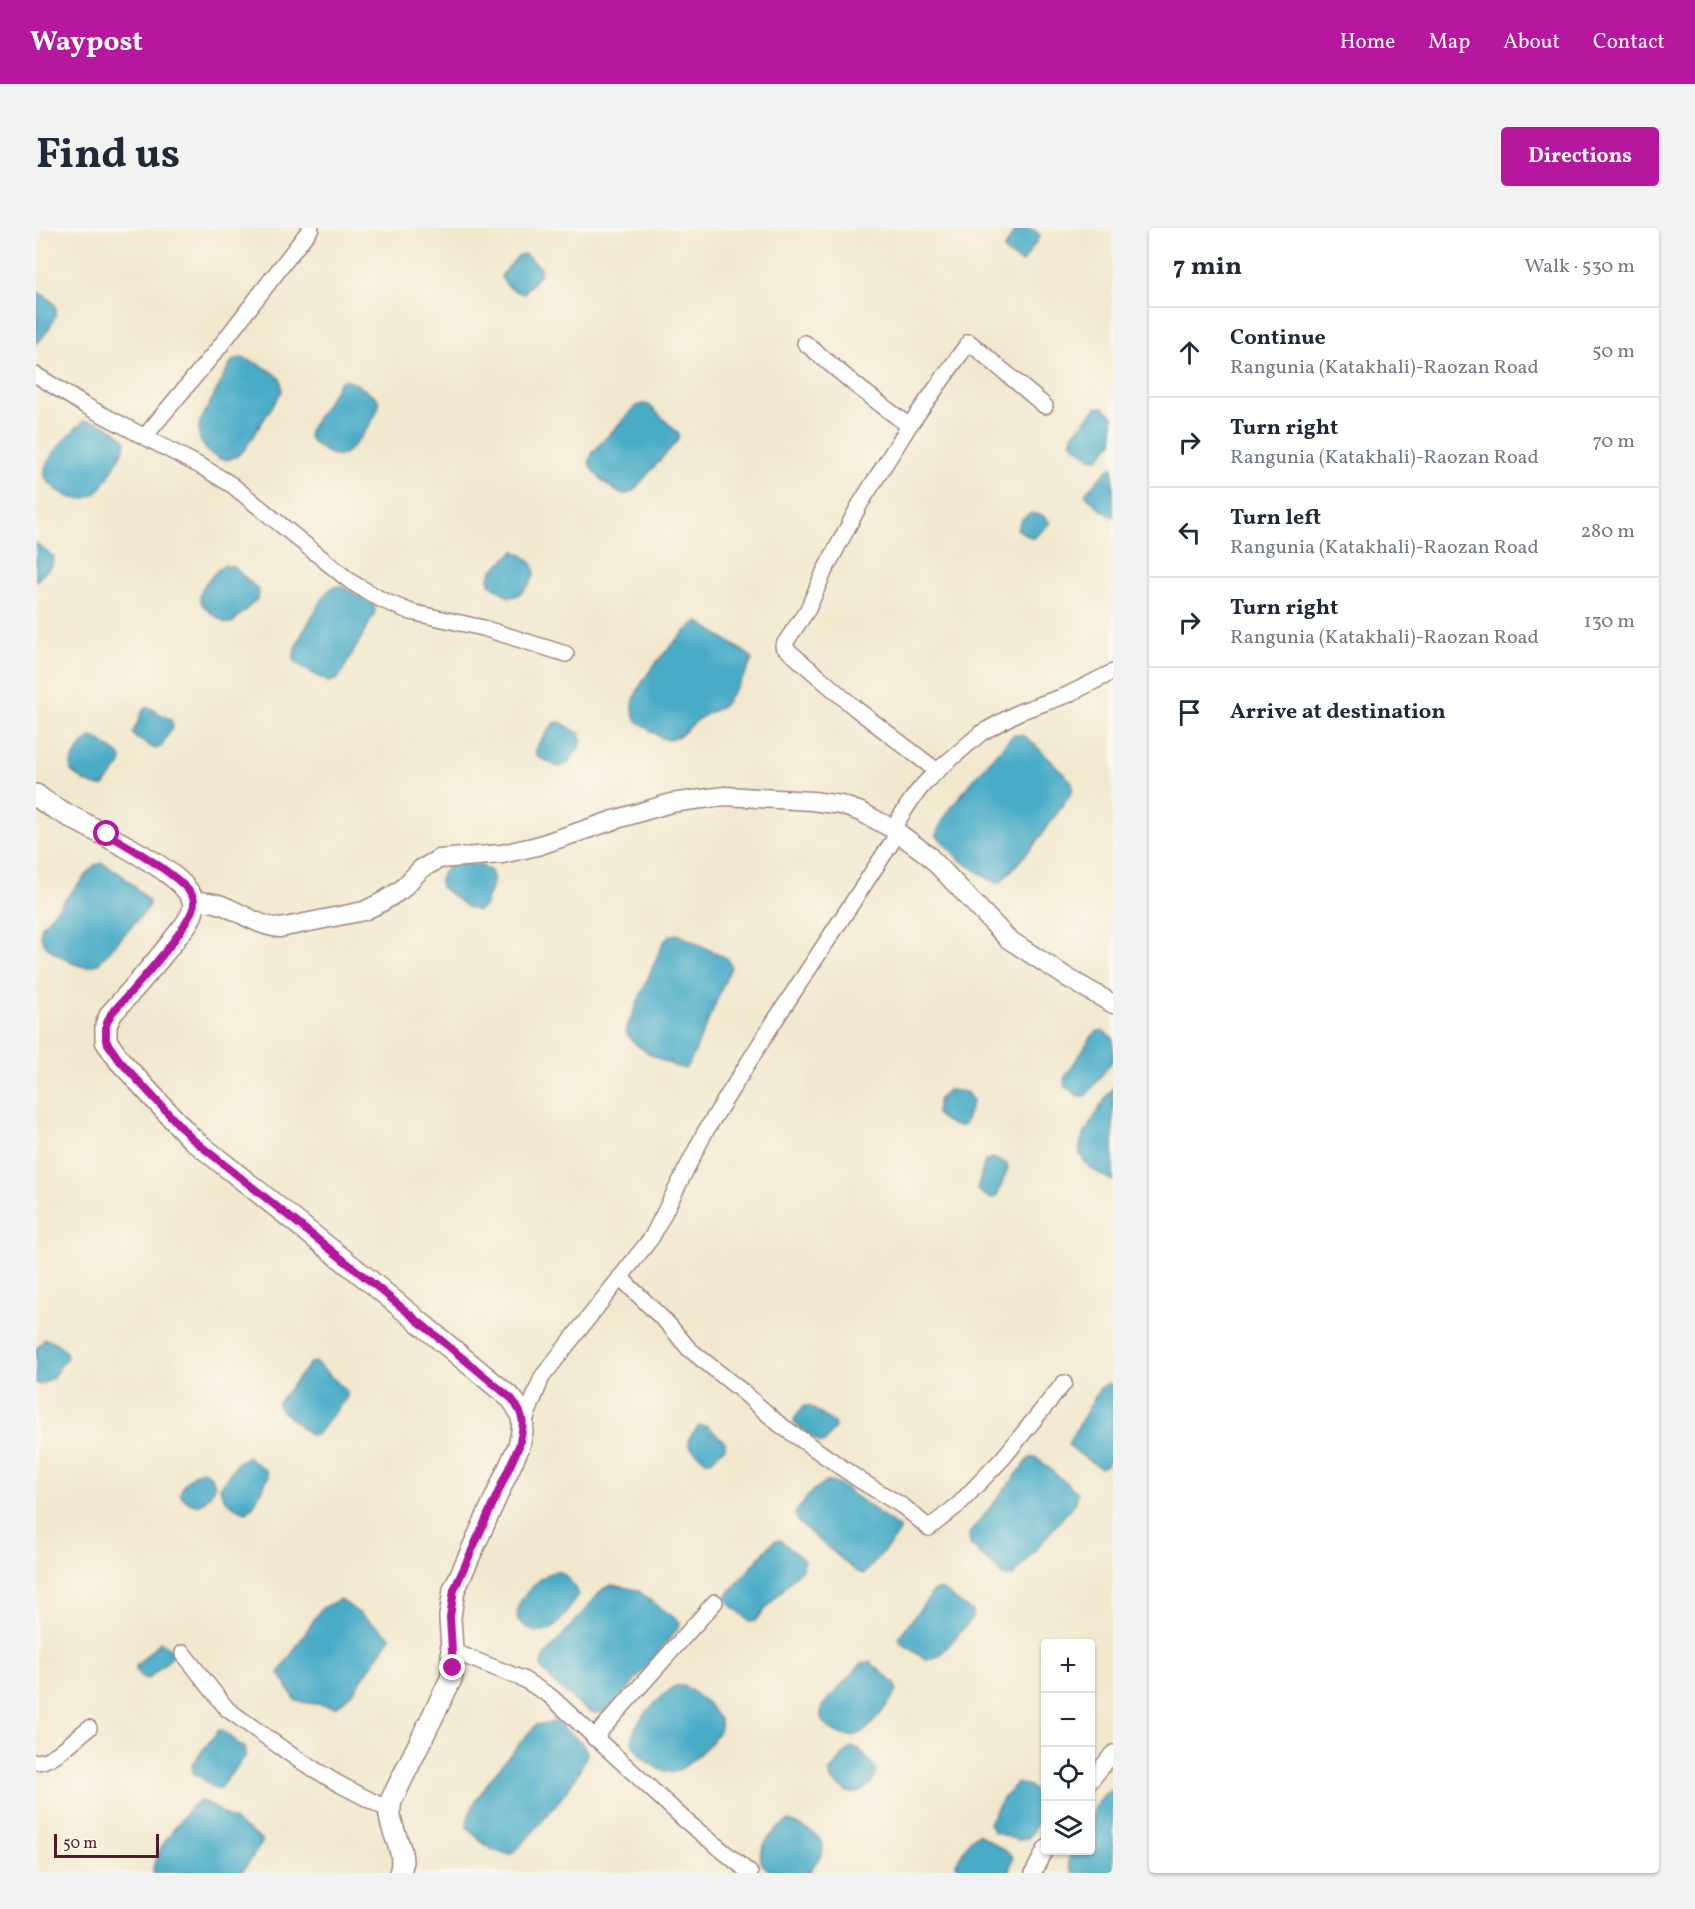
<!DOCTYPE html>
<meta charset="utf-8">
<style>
body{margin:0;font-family:Vollkorn,serif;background:#f2f2f3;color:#1f2937}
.controls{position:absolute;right:18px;bottom:18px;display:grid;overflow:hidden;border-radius:6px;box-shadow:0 2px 4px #0004}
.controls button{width:54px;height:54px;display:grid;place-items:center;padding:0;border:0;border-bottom:2px solid #e0e1e3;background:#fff;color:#1f2937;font:30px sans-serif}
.scale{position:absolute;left:18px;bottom:15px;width:105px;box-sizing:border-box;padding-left:6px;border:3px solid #4a1f2b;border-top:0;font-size:16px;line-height:21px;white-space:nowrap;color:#4a1f2b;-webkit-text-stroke:4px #fbf7ec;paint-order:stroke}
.stop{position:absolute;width:18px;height:18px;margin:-14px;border:4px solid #b5179e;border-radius:50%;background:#fff}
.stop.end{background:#b5179e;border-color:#fff;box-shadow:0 2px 6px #0008}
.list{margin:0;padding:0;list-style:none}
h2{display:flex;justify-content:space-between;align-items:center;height:78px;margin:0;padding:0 24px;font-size:26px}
h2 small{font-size:20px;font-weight:400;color:#747a83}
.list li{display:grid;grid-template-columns:39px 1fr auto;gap:18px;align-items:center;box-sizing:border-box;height:90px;padding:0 24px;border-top:2px solid #e0e1e3}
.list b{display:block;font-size:22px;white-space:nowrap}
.list p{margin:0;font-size:20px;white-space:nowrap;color:#747a83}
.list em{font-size:20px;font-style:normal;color:#747a83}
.icon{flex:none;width:33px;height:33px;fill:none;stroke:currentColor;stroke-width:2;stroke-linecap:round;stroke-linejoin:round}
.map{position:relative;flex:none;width:1077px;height:1645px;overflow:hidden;border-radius:6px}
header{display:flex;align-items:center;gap:36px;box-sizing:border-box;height:84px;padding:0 30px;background:#b5179e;color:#fff}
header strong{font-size:28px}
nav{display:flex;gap:33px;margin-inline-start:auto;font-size:21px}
.intro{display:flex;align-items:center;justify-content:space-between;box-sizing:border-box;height:144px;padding:0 36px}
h1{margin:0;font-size:42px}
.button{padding:15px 27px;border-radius:6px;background:#b5179e;color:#fff;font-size:21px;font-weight:700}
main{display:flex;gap:36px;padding:0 36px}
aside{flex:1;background:#fff;border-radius:6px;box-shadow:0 2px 4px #0004}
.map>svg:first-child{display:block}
</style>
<header>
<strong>Waypost</strong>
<nav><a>Home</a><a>Map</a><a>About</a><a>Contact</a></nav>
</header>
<div class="intro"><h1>Find us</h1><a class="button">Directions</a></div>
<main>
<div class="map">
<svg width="1077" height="1645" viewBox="0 0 1077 1645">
<rect width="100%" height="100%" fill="#fbf7ec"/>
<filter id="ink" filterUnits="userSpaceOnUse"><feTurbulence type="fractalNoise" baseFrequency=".0167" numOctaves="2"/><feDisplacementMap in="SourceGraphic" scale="12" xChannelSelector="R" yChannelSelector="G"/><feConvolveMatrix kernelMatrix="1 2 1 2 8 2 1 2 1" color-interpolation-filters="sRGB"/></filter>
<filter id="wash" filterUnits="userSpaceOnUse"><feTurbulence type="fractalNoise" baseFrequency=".008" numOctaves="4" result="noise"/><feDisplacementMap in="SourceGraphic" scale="24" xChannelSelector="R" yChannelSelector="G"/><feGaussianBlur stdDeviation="1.35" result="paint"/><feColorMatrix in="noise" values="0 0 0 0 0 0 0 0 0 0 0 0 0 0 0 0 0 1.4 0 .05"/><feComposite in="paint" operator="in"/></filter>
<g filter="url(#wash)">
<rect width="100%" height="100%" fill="#f1e8cd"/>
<path fill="#48acc7" stroke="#496679" stroke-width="1.5" d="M981,0C990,0 999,0 1004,8L987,34H984L970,25L968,21Z
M488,26L504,39V46L488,65C479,65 468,57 465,48L482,28Z
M0,63C6,67 16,71 19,78C24,88 7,110 0,116Z
M204,130C214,131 239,143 245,152C245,154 246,161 246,163L209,221L201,228L191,232L184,231L172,224L164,212L163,205V196L196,133Z
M308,152C317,153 322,157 329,162C334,165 342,168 343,174C345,185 314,228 302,228C295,228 287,222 281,218C275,213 272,211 273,203L303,155Z
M606,176L613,177L643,206L642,212L597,263C593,265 592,266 588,266C577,265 556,244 553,234L557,224L599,179Z
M1067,179L1077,188V213L1062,230L1056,231L1036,215V208L1060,180Z
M48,193C63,192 81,201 90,214C87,224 68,260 59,266C54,270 44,272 37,270C28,268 7,254 8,244C11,228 36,204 48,193Z
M1073,240H1077V289L1064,281L1050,267V264Z
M995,285L1007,288L1013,293V296L997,311L981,301L985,292Z
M0,315L18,329L16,337L0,353Z
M478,323C498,332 506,343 490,360C484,366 481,369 473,369L454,356L453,349L456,343Z
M187,337L198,339L222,362L223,367L220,372L196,395H190C182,390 172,384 167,377C156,363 179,346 187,337Z
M305,358L336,376L339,380L338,387L302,451L293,454C285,449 261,439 258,431C255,419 284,376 291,364L297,359Z
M661,393L713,427L716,432L710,445L688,477L662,491L645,507L632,512L626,510L601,493C599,489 597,483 597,479C598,453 642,409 661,393Z
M112,479L135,492L137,498L125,519L119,521L100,510L97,505L107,482Z
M524,494L544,506L546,514L532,535L522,539L500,528V519L518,495Z
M977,507H987L995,513L1036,554L1037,561L1034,567L998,617L965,654L959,655L924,632L901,608C899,591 963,523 977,507Z
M55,509L60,510L83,527L86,531L85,536L68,558C55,560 45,551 35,543C33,531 46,516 55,509Z
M419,634L444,637L455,643L458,652L448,678L442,683L431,679L404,658C403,646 409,640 419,634Z
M66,635C83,643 100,659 113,674L112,680L63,735C59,737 55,739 50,739C37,737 12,724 6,712C4,707 5,703 6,698L59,637Z
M641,706L692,731L695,739L657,828L649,841C634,838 593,818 590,802L627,715L633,708Z
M1062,803H1067L1077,810V832L1050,868L1044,869L1029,858L1028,851L1056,808Z
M1077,859V953C1065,947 1040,935 1044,917C1045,912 1050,905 1052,900C1060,886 1068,873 1077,859Z
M913,862L930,864L937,873L928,897C918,902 908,892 900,886C901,873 903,868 913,862Z
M956,930L970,935L972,940L961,968L955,971L941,962L949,933Z
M9,1111C17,1112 31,1120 31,1129L16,1150L4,1157L0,1155V1121Z
M279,1134L311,1163V1169L281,1206L274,1207L243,1180L242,1175L274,1135Z
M1073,1155L1077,1158V1228L1070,1238L1064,1240L1036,1221L1032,1216L1064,1160Z
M767,1178H773L798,1195L799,1199L789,1214L784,1215L758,1195V1192Z
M663,1198H671L689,1214V1219L675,1233H670L653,1218V1210Z
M212,1229L230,1243L232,1249L218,1277L211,1284C199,1281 185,1272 184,1259L202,1234Z
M999,1229L1041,1264L1040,1274L977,1348H968L934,1317L933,1306L994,1230Z
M166,1242C174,1246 177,1249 179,1257C171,1277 159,1285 144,1266C147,1256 156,1245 166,1242Z
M790,1254L801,1255L863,1300L862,1307L828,1346L820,1343L763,1295L759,1286L776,1263Z
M744,1312L768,1332L767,1339L719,1393H714L692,1374L691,1367L738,1313Z
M521,1343C531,1347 538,1356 542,1367C525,1391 512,1422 482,1392C481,1387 481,1382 483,1377C488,1365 507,1345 521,1343Z
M576,1357L601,1362L644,1394L643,1399C630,1413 579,1482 565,1485C553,1487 542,1475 533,1468C522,1458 512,1451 505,1438L509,1428L567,1361Z
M905,1361L936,1384V1391L903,1428L891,1432L865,1415L863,1409L897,1364Z
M304,1371L355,1409L318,1463L300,1479L260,1473L243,1445L285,1381Z
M124,1414L127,1415L137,1423V1428L112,1451L107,1450L100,1442V1438Z
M834,1434L859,1456L861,1463C844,1485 826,1524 795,1501C785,1494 783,1490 786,1478L826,1435Z
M639,1458H649L671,1475L684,1491C684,1494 685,1497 684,1500C680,1512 649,1542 637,1544C629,1545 618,1539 612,1534C607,1530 599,1522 597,1516C591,1497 626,1468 639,1458Z
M519,1494L545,1514L551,1524C544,1553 498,1604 476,1626C457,1627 444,1613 431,1599C430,1573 482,1518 500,1497Z
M185,1502L208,1520L210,1527L183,1561H180L157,1544L156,1536L182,1503Z
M816,1519L823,1521L841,1543C840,1549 838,1551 834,1556C819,1572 809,1565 795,1552L794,1544L810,1524Z
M980,1555L993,1558L1008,1573V1584L993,1609L981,1612L958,1604L953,1595L966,1571Z
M1074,1562H1077V1645H1038C1031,1638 1032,1630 1036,1623L1054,1622C1054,1600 1053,1576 1074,1562Z
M164,1573L173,1576L226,1612V1615L205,1645H117C116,1624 144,1594 157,1577Z
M752,1593C761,1595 788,1609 787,1619C787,1627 777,1638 773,1645C763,1645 748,1645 739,1645C707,1633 735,1604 752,1593Z
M942,1606L974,1626L977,1630L972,1645H929L923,1642L920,1635L936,1609Z"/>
</g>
<g filter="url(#ink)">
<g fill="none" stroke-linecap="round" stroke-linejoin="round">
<g stroke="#9e847c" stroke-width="18">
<path id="minor" d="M769,115L822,159L873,198
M0,147L48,177L168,240L196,257L315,354L346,372L375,384L447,400L530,426
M109,208L181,122L275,0
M901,543L945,505L983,484L1031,467L1077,444
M857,601C870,579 882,560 901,543L819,480L747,418L772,381L788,344L824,276L873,198L933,114L1009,178
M584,1049L633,1097L653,1121L707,1164L743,1196L825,1253L868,1279L893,1300L922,1277L967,1230L1028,1155
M488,1195L506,1149L616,1009L669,904L732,803L862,605
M416,1423L487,1451L514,1468L650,1593L714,1645
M147,1425L191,1481L261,1531L303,1556L353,1582
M558,1510L679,1374
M0,1534C19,1533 38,1511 53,1500
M1054,1554L1077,1525
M997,1645L1010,1620"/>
</g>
<g stroke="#9e847c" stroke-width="21">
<path id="tertiary" d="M158,673C168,673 177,674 186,677C206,685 222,698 244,700L328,683L346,674L365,662L385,641L403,631L466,626L501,618L578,592L635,575L689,568L776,573L805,577L825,584L857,601L892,627L972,711L1032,750L1077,776"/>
</g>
<g stroke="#9e847c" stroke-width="24">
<path id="secondary" d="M0,567C24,591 168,644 157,682C155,692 146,701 140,709C120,736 97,761 75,786L70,797V813L84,833L155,910L335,1054L476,1171C490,1190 488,1196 483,1218L418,1362L414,1389L417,1440L415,1451L355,1573C348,1600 373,1620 364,1645"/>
</g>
<use href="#minor" stroke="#fff" stroke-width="15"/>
<use href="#tertiary" stroke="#fff" stroke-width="18"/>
<use href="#secondary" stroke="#fff" stroke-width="21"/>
</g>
</g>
<g fill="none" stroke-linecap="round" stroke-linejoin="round" filter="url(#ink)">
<path stroke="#b5179e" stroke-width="8" d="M71,606C89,616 154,653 158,672C162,693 91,768 75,786L70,797V813L84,833L155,910L335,1054L476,1171C490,1190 488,1196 483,1218L418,1362L414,1389L417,1440"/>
</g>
</svg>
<div class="controls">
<button>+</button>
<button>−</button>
<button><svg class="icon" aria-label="locate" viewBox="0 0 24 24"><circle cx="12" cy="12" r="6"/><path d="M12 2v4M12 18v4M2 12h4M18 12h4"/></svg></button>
<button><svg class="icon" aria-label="layers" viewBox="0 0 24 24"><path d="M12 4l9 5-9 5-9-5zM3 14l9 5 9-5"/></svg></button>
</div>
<div class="scale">50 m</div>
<div class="stop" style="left:71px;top:606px"></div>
<div class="stop end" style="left:417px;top:1440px"></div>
</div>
<aside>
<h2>7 min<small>Walk · 530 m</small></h2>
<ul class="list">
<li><svg class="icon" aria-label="ahead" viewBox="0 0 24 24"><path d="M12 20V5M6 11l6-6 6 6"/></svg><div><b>Continue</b><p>Rangunia (Katakhali)-Raozan Road</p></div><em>50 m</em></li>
<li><svg class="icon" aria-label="right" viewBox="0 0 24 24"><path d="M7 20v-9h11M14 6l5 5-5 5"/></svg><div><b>Turn right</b><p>Rangunia (Katakhali)-Raozan Road</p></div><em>70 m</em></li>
<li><svg class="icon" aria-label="left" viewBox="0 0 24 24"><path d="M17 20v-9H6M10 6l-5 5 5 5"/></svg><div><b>Turn left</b><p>Rangunia (Katakhali)-Raozan Road</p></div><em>280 m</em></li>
<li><svg class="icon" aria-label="right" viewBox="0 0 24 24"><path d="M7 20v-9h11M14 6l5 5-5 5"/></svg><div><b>Turn right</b><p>Rangunia (Katakhali)-Raozan Road</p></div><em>130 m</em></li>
<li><svg class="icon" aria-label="arrive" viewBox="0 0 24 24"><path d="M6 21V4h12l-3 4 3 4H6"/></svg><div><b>Arrive at destination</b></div></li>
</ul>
</aside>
</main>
